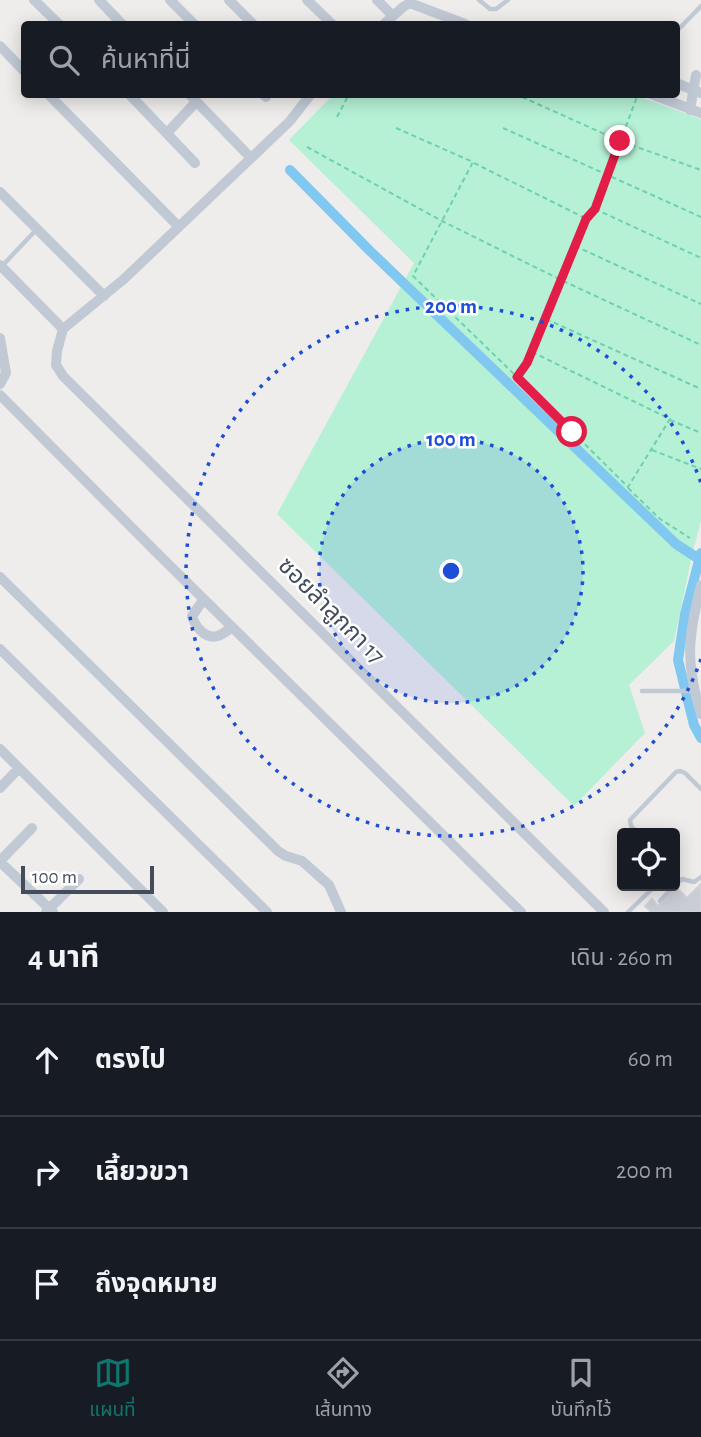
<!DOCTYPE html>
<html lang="th">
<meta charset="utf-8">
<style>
body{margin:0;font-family:"Alegreya Sans","Noto Sans Thai",sans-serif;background:#20242c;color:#f1f3f6}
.controls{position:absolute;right:21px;bottom:21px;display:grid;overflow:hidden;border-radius:7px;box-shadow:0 4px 18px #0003}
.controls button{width:63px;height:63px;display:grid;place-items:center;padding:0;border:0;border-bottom:2px solid #363941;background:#171b24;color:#f1f3f6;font:35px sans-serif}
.scale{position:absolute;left:21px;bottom:18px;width:133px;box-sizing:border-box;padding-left:7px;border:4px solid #444c5b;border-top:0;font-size:19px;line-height:24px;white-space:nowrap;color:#444c5b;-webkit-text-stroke:5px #fff;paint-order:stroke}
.stop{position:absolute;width:21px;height:21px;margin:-16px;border:5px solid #e11d48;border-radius:50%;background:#fff}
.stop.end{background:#e11d48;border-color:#fff;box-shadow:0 2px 7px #0008}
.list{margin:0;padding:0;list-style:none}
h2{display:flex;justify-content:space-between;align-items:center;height:91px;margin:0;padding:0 28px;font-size:30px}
h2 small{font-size:23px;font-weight:400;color:#9ea1a6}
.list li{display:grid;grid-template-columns:46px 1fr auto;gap:21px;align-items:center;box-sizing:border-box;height:112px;padding:0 28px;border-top:2px solid #363941}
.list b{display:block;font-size:26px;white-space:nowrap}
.list em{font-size:23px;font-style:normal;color:#9ea1a6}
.icon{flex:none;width:38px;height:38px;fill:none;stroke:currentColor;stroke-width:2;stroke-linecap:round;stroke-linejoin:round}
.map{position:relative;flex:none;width:701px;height:912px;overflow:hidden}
.search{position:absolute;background:#171b24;box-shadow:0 4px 18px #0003;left:21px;right:21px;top:21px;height:77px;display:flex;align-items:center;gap:18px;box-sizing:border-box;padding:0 24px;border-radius:7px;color:#9ea1a6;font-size:26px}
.sheet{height:427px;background:#171b24}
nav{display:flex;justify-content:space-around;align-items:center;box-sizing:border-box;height:98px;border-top:2px solid #363941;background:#171b24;font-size:19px;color:#9ea1a6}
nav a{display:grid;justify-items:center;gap:4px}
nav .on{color:#0f766e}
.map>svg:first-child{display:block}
</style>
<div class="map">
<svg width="701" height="912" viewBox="0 0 701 912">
<rect width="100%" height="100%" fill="#efedec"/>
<path fill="#b6f1d6" d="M333,95H635L701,119V521L693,551L674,641L629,685L645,733L574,806L277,514L414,263L289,140Z"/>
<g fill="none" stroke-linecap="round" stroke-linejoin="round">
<path stroke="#81c8f1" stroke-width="10" d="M290,170L370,251L676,544L699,559
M701,553L685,614L678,660L694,725L701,738"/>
</g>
<path fill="#cbcdd5" stroke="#d0d1d9" stroke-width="2" d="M701,884V912H651L645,906L652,899L658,906L677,888L687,898Z"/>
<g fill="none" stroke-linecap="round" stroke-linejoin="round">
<path stroke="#6dd1af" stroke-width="2" stroke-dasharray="5 3.5" stroke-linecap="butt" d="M522,97L620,141L701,170
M337,117L349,94
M396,128L473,162L413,276L516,376
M503,128L701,217
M307,147L442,221L561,280L701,345
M474,163L585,218
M595,209L701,258
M575,246L701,304
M546,319L701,389
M532,352L670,419L628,487L517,377C529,360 535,342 543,323C552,301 561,279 570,257C577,240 583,223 595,209L638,94
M670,420L701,433
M652,450L701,469
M628,488L660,519L690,538"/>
<path stroke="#c1c9d5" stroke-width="4.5" d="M479,0L490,9H496L508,0
M676,32L701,6
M2,266L37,229
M642,691H693
M638,833L631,826L630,820L676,772L680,771L685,773L701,789
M675,885L682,879L694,882L701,877
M660,901L674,886
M628,912L655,886"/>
<path stroke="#c1c9d5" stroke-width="10" d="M34,0L59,24
M99,0L122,24
M170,0L194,24
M229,0L253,24
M307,0L332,24
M377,0L393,16
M384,24L403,7L410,3L465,24
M0,46L24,71
M676,83L701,93
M48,94L179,227
M129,94L195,163
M189,94L251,158
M263,94L266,97
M651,94L701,113
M690,110L696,75
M167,133L196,102
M0,192L104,296
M0,265L63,329
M63,329L57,351L56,365L63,376L604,912
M63,329L124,279L290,121L311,94
M0,338L6,373L0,384
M0,395L157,553L521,912
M0,577L278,851L286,856L302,861L329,885L341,912
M701,585C688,637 685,662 701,714
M204,599L192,616C194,623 196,626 201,631C213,642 222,635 232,627
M0,649L267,912
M0,749L163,912
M0,788L19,768
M0,861L32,828
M0,862L53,912
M46,912L79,879"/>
</g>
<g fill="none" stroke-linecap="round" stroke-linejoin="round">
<path stroke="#e11d48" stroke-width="9" d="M572,432L517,377L527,363L586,219L595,209L620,141"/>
</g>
<circle cx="451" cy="571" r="132" fill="#1d4ed8" fill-opacity=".12"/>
<g fill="none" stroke="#1d4ed8" stroke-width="3.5" stroke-dasharray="3.5 7">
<circle cx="451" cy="571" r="132"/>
<path d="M701 659A265 265 0 1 1 701 483"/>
</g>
<g text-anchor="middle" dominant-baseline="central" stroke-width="5" stroke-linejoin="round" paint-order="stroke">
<g font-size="24" fill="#444c5b" stroke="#fff">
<text transform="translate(331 611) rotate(45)">ซอยลำลูกกา 17</text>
</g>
</g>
<circle cx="451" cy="571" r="10" fill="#1d4ed8" stroke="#fff" stroke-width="3.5"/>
<g font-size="21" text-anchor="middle" font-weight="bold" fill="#1d4ed8" stroke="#fff" stroke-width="5" stroke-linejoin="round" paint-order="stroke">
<text x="451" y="313">200 m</text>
<text x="451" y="446">100 m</text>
</g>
</svg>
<div class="controls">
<button><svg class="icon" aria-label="locate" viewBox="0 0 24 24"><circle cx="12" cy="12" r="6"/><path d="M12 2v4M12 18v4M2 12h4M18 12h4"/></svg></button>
</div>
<div class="scale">100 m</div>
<div class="stop" style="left:572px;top:432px"></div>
<div class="stop end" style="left:620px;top:141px"></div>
<div class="search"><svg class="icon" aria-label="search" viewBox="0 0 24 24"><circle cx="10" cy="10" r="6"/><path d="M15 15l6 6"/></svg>ค้นหาที่นี่</div>
</div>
<section class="sheet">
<h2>4 นาที<small>เดิน · 260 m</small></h2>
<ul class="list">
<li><svg class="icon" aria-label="ahead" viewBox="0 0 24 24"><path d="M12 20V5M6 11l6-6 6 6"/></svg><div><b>ตรงไป</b></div><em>60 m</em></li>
<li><svg class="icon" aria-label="right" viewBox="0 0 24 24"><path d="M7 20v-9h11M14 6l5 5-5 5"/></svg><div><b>เลี้ยวขวา</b></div><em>200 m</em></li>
<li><svg class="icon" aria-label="arrive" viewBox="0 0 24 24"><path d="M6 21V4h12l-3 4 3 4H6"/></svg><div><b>ถึงจุดหมาย</b></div></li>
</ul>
</section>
<nav>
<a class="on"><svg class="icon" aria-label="map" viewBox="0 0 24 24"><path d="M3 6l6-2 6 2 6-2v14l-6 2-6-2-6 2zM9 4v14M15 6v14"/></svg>แผนที่</a>
<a><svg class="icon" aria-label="directions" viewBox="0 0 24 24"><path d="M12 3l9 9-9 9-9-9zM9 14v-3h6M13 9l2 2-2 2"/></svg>เส้นทาง</a>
<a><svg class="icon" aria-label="saved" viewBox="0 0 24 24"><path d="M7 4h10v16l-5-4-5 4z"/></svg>บันทึกไว้</a>
</nav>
